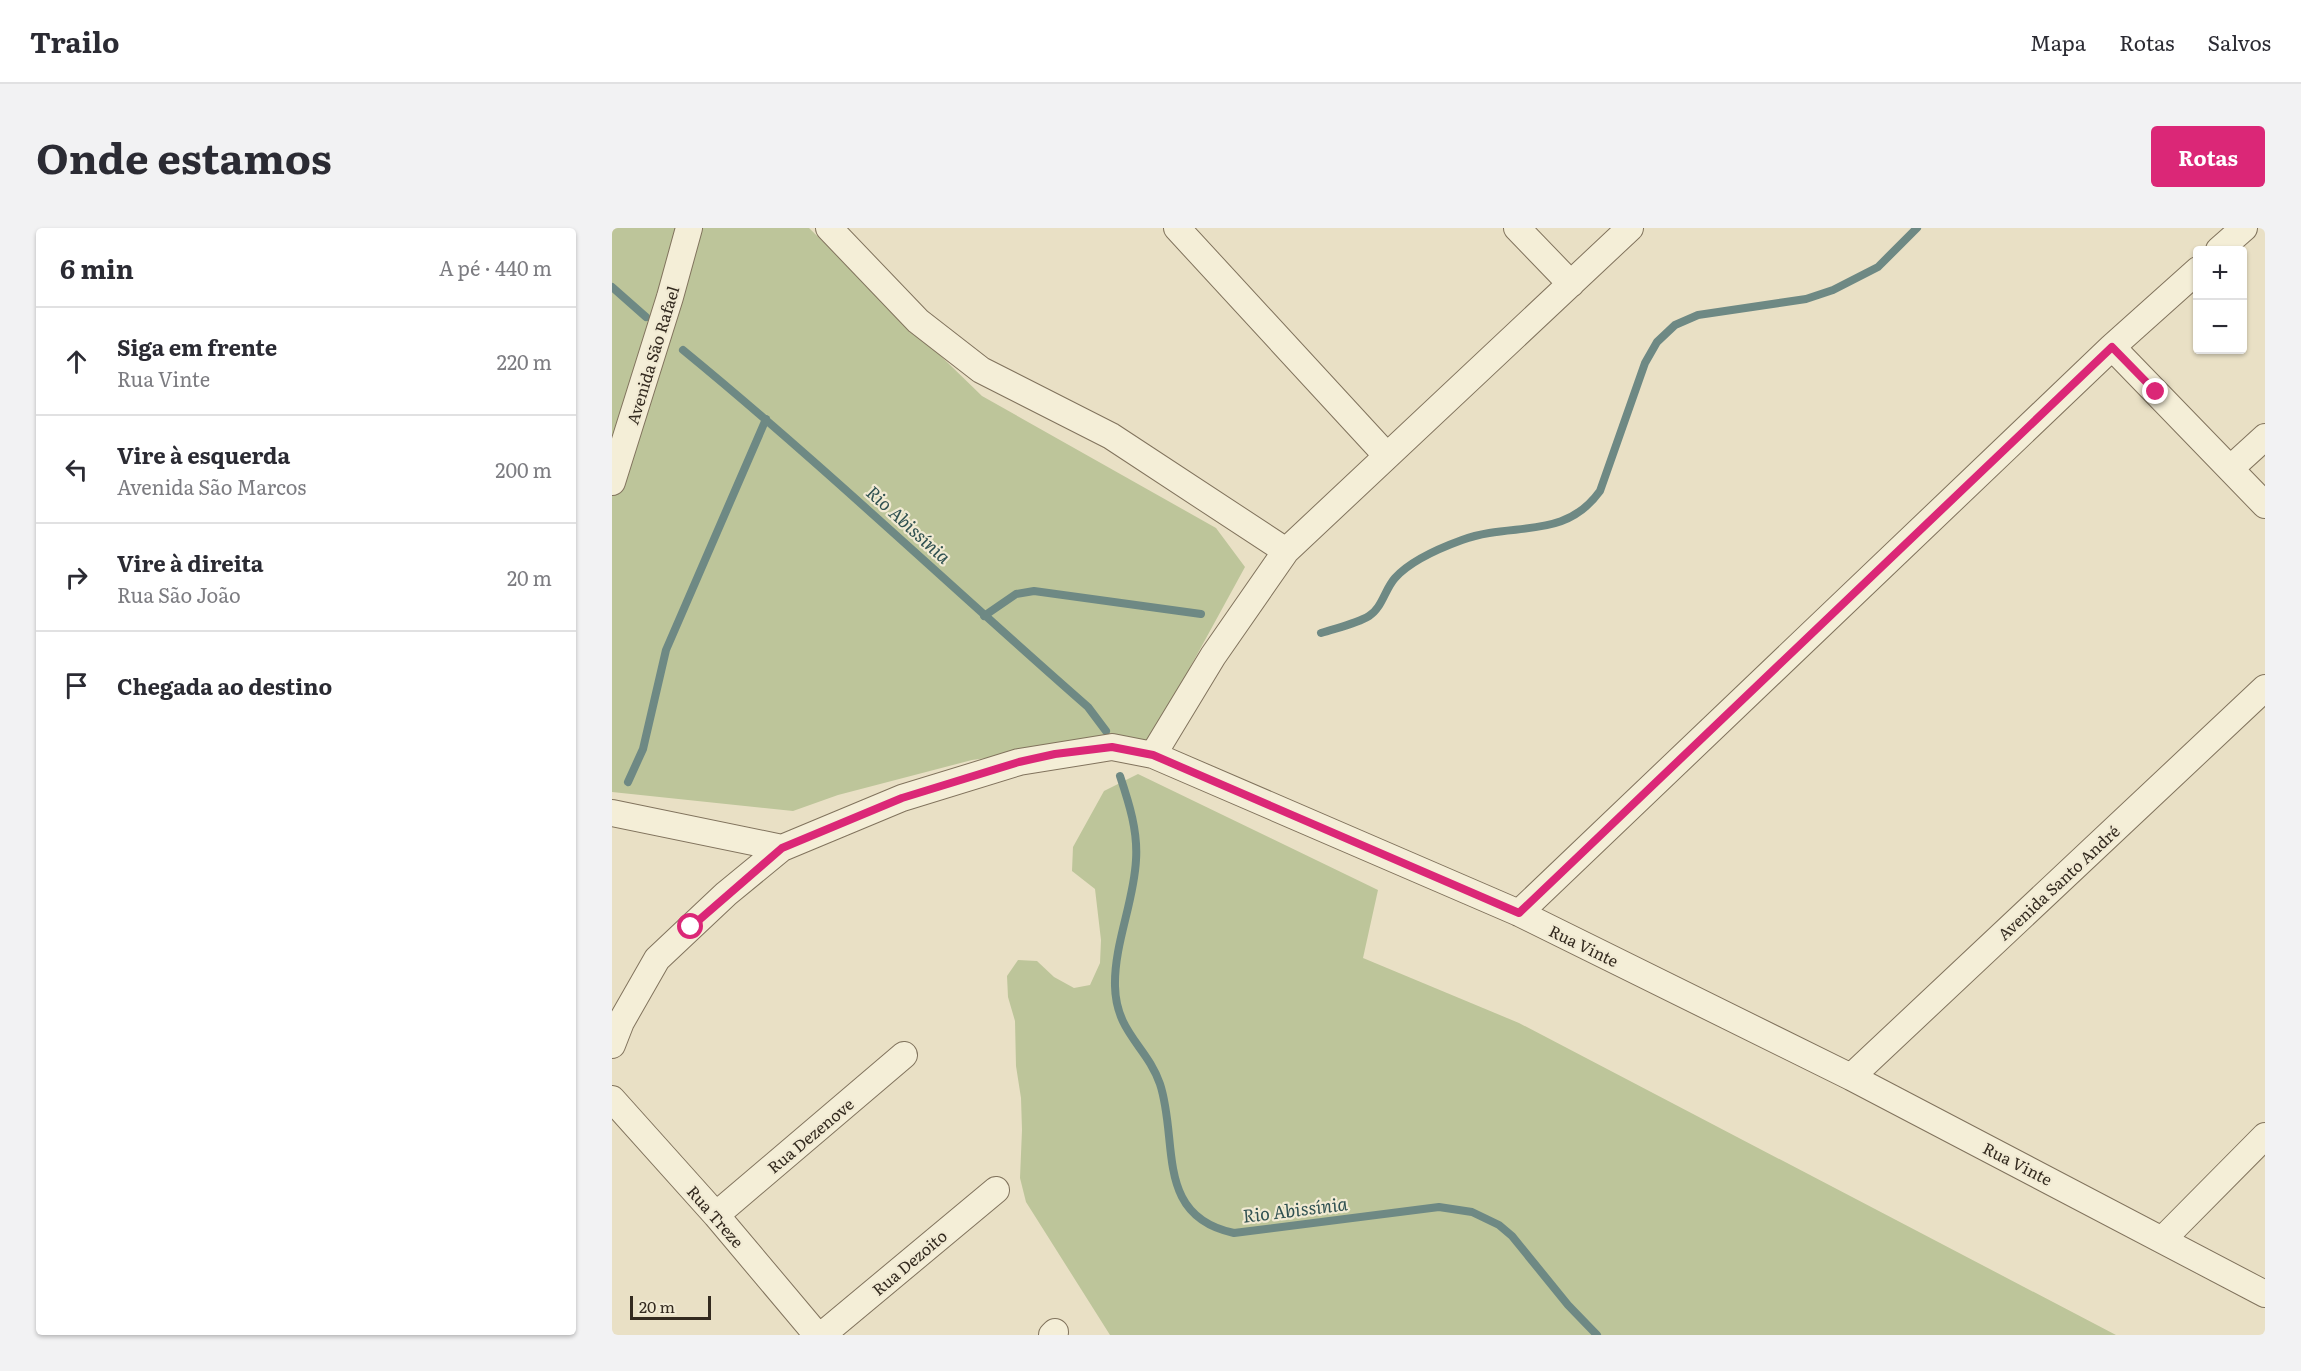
<!DOCTYPE html>
<html lang="pt">
<meta charset="utf-8">
<style>
body{margin:0;font-family:Literata,serif;background:#f2f2f3;color:#2b2b33}
.controls{position:absolute;right:18px;top:18px;display:grid;overflow:hidden;border-radius:6px;box-shadow:0 2px 4px #0004}
.controls button{width:54px;height:54px;display:grid;place-items:center;padding:0;border:0;border-bottom:2px solid #e1e1e2;background:#fff;color:#2b2b33;font:30px sans-serif}
.scale{position:absolute;left:18px;bottom:15px;width:81px;box-sizing:border-box;padding-left:6px;border:3px solid #332a1f;border-top:0;font-size:16px;line-height:21px;white-space:nowrap;color:#332a1f;-webkit-text-stroke:4px #f1ead3;paint-order:stroke}
.stop{position:absolute;width:18px;height:18px;margin:-14px;border:4px solid #db2777;border-radius:50%;background:#fff}
.stop.end{background:#db2777;border-color:#fff;box-shadow:0 2px 6px #0008}
.list{margin:0;padding:0;list-style:none}
h2{display:flex;justify-content:space-between;align-items:center;height:78px;margin:0;padding:0 24px;font-size:26px}
h2 small{font-size:20px;font-weight:400;color:#7c7c81}
.list li{display:grid;grid-template-columns:39px 1fr auto;gap:18px;align-items:center;box-sizing:border-box;height:108px;padding:0 24px;border-top:2px solid #e1e1e2}
.list b{display:block;font-size:22px;white-space:nowrap}
.list p{margin:0;font-size:20px;white-space:nowrap;color:#7c7c81}
.list em{font-size:20px;font-style:normal;color:#7c7c81}
.icon{flex:none;width:33px;height:33px;fill:none;stroke:currentColor;stroke-width:2;stroke-linecap:round;stroke-linejoin:round}
.map{position:relative;flex:none;width:1653px;height:1107px;overflow:hidden;border-radius:6px}
header{display:flex;align-items:center;gap:36px;box-sizing:border-box;height:84px;padding:0 30px;background:#fff;border-bottom:2px solid #e1e1e2}
header strong{font-size:28px}
nav{display:flex;gap:33px;margin-inline-start:auto;font-size:21px}
.intro{display:flex;align-items:center;justify-content:space-between;box-sizing:border-box;height:144px;padding:0 36px}
h1{margin:0;font-size:42px}
.button{padding:15px 27px;border-radius:6px;background:#db2777;color:#fff;font-size:21px;font-weight:700}
main{display:flex;gap:36px;padding:0 36px}
aside{flex:1;background:#fff;border-radius:6px;box-shadow:0 2px 4px #0004}
.map>svg:first-child{display:block}
</style>
<header>
<strong>Trailo</strong>
<nav><a>Mapa</a><a>Rotas</a><a>Salvos</a></nav>
</header>
<div class="intro"><h1>Onde estamos</h1><a class="button">Rotas</a></div>
<main>
<aside>
<h2>6 min<small>A pé · 440 m</small></h2>
<ul class="list">
<li><svg class="icon" aria-label="ahead" viewBox="0 0 24 24"><path d="M12 20V5M6 11l6-6 6 6"/></svg><div><b>Siga em frente</b><p>Rua Vinte</p></div><em>220 m</em></li>
<li><svg class="icon" aria-label="left" viewBox="0 0 24 24"><path d="M17 20v-9H6M10 6l-5 5 5 5"/></svg><div><b>Vire à esquerda</b><p>Avenida São Marcos</p></div><em>200 m</em></li>
<li><svg class="icon" aria-label="right" viewBox="0 0 24 24"><path d="M7 20v-9h11M14 6l5 5-5 5"/></svg><div><b>Vire à direita</b><p>Rua São João</p></div><em>20 m</em></li>
<li><svg class="icon" aria-label="arrive" viewBox="0 0 24 24"><path d="M6 21V4h12l-3 4 3 4H6"/></svg><div><b>Chegada ao destino</b></div></li>
</ul>
</aside>
<div class="map">
<svg width="1653" height="1107" viewBox="0 0 1653 1107">
<rect width="100%" height="100%" fill="#e9e0c5"/>
<path fill="#bdc59a" d="M0,0H197L370,168L604,300L633,339L535,518L515,511L360,532L226,567L181,583L0,564Z
M526,546L766,662L751,730L907,795L1504,1107H498L414,974L408,950L410,902L409,870L404,838L403,793L396,769L395,748L406,732L425,733L442,749L462,760L478,757L488,735L489,712L483,661L460,643L461,619L492,563Z"/>
<g fill="none" stroke-linecap="round" stroke-linejoin="round">
<path stroke="#6e8984" stroke-width="8" d="M0,59L34,89
M71,122C210,236 341,361 476,479L494,503
M372,388L404,366L422,363L589,386
M709,405C724,400 744,396 757,388C770,380 773,361 783,350C799,332 828,320 850,312C902,293 952,313 988,263L1033,135L1045,114L1063,97L1086,87L1194,71L1221,62L1266,39L1305,0
M508,548C517,575 526,603 524,632C522,674 502,716 503,758C504,805 535,818 548,856C567,914 542,988 622,1005L827,979L860,984L887,997L900,1008L956,1077L985,1107
M16,554L31,521L54,422L154,191"/>
<g stroke="#81735d" stroke-width="28">
<path id="minor" d="M217,0L306,93L369,142L499,208L674,323
M565,0L775,228
M905,0L959,56
M1607,22L1632,0
M1500,119L1653,277
M1619,240L1653,209
M0,254L58,69L77,0
M541,527L601,428L674,323L1018,0
M0,585L170,620
M907,685L1500,119L1586,42
M0,817L9,794L45,731L114,666L170,620L290,570L407,534L500,519L541,527L907,685L1239,849L1653,1066
M1239,849L1653,460
M0,871L104,987L205,1107
M104,987L292,827
M1551,1011L1653,908
M210,1107L384,962
M440,1107L443,1104"/>
</g>
<use href="#minor" stroke="#f4eed7" stroke-width="26"/>
</g>
<g fill="none" stroke-linecap="round" stroke-linejoin="round">
<path stroke="#db2777" stroke-width="8" d="M79,699L170,620L290,570L407,534L443,526L500,519L541,527L907,685L1500,119L1544,164"/>
</g>
<g text-anchor="middle" dominant-baseline="central" stroke-width="4.5" stroke-linejoin="round" paint-order="stroke">
<g font-size="16" fill="#332a1f" stroke="#f1ead3">
<text transform="translate(40 127) rotate(-73)">Avenida São Rafael</text>
<text transform="translate(1446 654) rotate(-43)">Avenida Santo André</text>
<text transform="translate(972 717) rotate(26)">Rua Vinte</text>
<text transform="translate(198 907) rotate(-40)">Rua Dezenove</text>
<text transform="translate(1406 935) rotate(27)">Rua Vinte</text>
<text transform="translate(104 988) rotate(49)">Rua Treze</text>
<text transform="translate(297 1034) rotate(-40)">Rua Dezoito</text>
</g>
<g font-size="18" font-style="italic" fill="#305151" stroke="#f1ead3">
<text transform="translate(297 296) rotate(42)">Rio Abissínia</text>
<text transform="translate(683 981) rotate(-7)">Rio Abissínia</text>
</g>
</g>
</svg>
<div class="controls">
<button>+</button>
<button>−</button>
</div>
<div class="scale">20 m</div>
<div class="stop" style="left:79px;top:699px"></div>
<div class="stop end" style="left:1544px;top:164px"></div>
</div>
</main>
